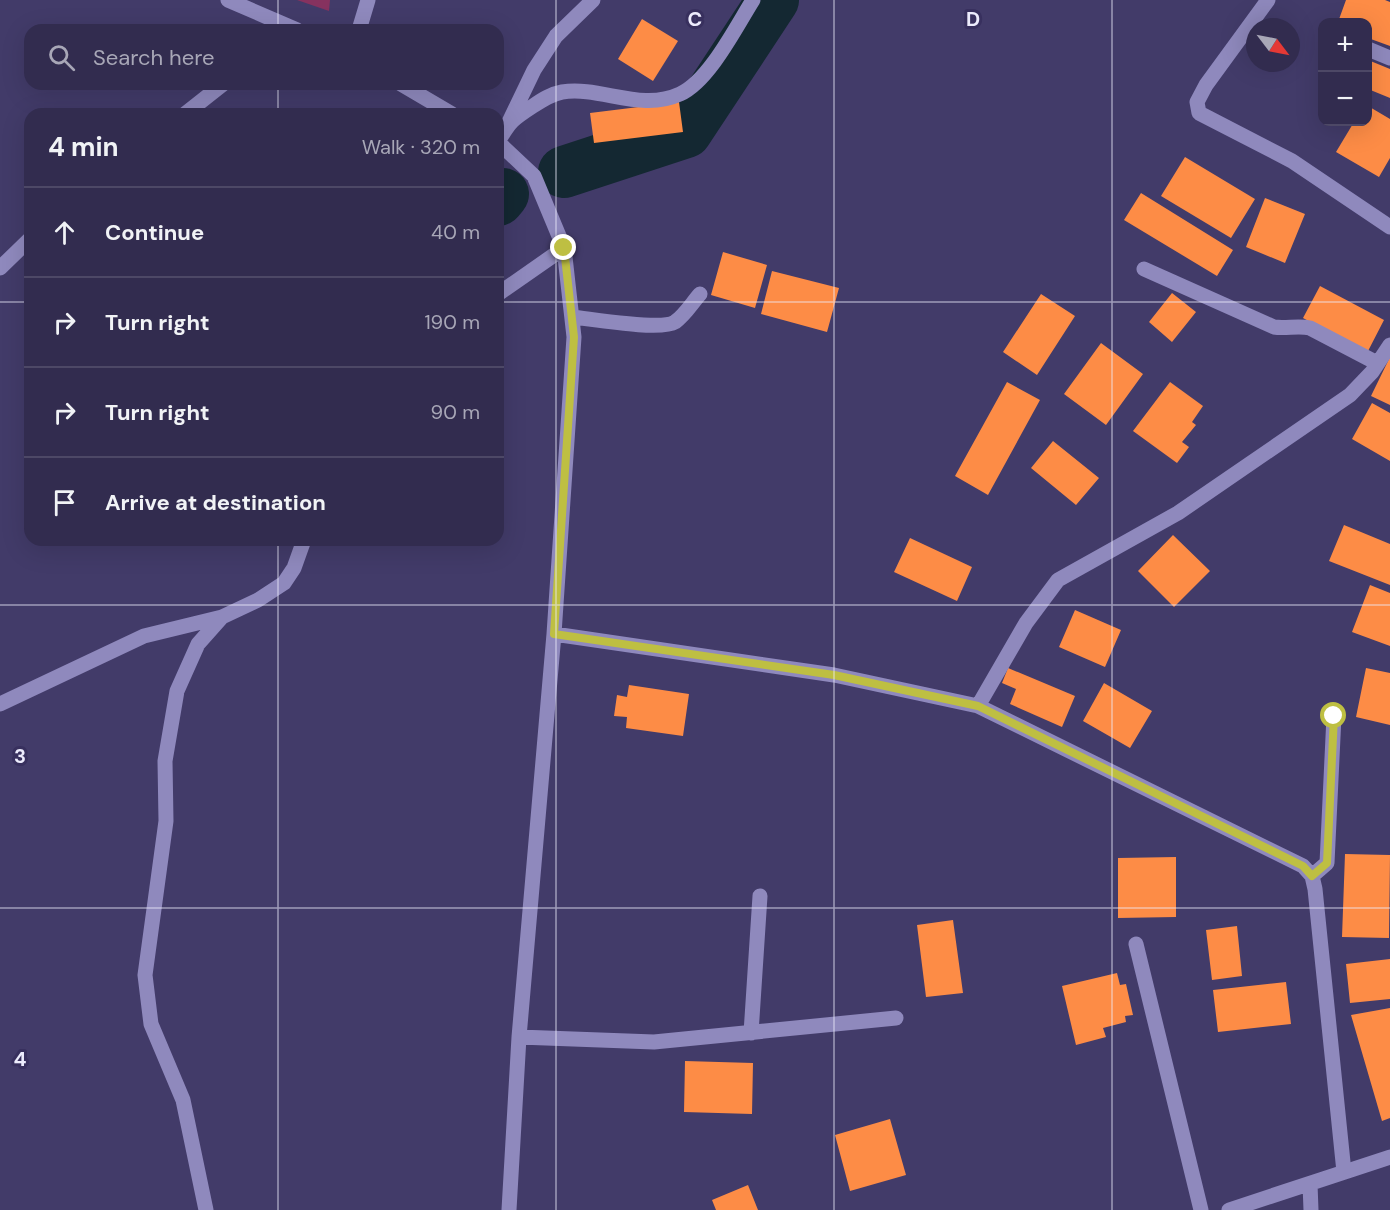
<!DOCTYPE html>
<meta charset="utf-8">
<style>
body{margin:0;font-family:"DM Sans",sans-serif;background:#3d3859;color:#f1f3f6}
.controls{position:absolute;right:18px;top:18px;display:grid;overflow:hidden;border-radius:12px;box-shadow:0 6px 24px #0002}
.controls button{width:54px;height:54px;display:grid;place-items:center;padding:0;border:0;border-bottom:2px solid #4d4866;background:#322c4f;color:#f1f3f6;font:30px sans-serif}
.compass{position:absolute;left:1246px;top:18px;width:54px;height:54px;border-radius:50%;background:#322c4f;box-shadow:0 6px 24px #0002;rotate:122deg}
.stop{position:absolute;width:18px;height:18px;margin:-14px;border:4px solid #bebf42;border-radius:50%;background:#fff}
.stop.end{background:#bebf42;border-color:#fff;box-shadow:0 2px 6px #0008}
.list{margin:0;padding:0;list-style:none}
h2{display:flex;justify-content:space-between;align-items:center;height:78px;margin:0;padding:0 24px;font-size:26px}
h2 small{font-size:20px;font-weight:400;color:#a8a7b7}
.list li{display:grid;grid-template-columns:39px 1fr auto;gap:18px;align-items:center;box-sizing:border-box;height:90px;padding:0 24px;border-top:2px solid #4d4866}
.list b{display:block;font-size:22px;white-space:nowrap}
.list em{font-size:20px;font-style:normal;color:#a8a7b7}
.icon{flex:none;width:33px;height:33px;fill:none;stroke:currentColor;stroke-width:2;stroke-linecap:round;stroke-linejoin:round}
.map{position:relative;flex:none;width:1390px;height:1210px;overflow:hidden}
.search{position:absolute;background:#322c4f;box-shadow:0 6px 24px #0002;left:24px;top:24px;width:480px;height:66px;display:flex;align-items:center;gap:15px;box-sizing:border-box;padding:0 21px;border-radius:18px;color:#a8a7b7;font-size:22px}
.panel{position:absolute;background:#322c4f;box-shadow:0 6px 24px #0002;left:24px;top:108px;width:480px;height:438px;border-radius:18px}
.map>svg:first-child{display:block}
</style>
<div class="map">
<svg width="1390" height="1210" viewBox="0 0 1390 1210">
<rect width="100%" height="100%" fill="#423b69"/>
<path fill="#86325f" d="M297,0H330L329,11Z"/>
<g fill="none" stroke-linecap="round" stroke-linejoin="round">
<path stroke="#142832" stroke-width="52" d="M564,172L686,132L773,0
M498,200L503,194"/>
</g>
<path fill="#fd8c46" d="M1346,0H1385L1390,2V46L1368,38V22H1338Z
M642,19L678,41L653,81L618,59Z
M1368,60L1390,69V98L1368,89Z
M679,102L683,132L594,143L590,113Z
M1368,106L1390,119V158L1379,177L1336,152L1354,122H1368Z
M1185,157L1255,199L1231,238L1161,196Z
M1141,193L1233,250L1217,276L1124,220Z
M1265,198L1305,214L1285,263L1246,247Z
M723,252L767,265L755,308L711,295Z
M772,271L839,288L827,332L761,314Z
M1320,286L1384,320L1367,353L1303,318Z
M1172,293L1196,312L1172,342L1149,322Z
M1041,294L1075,316L1037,375L1003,352Z
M1101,343L1143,374L1106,425L1064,394Z
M1390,357V405L1371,396Z
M1007,382L1040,400L988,495L955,476Z
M1170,382L1203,406L1192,422L1196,425L1182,442L1189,447L1177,463L1133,431Z
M1372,403L1390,413V461L1352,439Z
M1053,441L1099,478L1076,505L1031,468Z
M1344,525L1390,544V585L1329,561Z
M1173,535L1210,571L1174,607L1138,571Z
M910,538L972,567L957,601L894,572Z
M1370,585L1390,593V646L1352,632Z
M1075,610L1121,630L1105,667L1059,647Z
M1008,668L1075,696L1062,727L1010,704L1016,689L1002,683Z
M1366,668L1390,673V725L1356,717Z
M1104,683L1152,711L1130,748L1083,721Z
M629,685L689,694L683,736L626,728L627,717L614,716L617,695L627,697Z
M1345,854L1390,855L1389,938L1342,937Z
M1176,857V917L1118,918V858Z
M953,920L963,993L926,997L917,925Z
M1237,926L1242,976L1212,980L1206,930Z
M1390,959V999L1350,1003L1346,964Z
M1117,973L1120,985L1126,984L1133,1015L1125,1016L1126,1022L1103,1028L1106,1037L1076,1045L1062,986Z
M1286,982L1291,1024L1218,1032L1213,990Z
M1390,1008V1118L1382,1121L1351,1015Z
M685,1061L753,1063L752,1114L684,1112Z
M890,1119L906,1175L850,1191L835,1135Z
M748,1185L758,1210H716L712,1200Z"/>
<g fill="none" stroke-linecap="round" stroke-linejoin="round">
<path stroke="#8f89bd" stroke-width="15" d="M228,0L297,30
M1268,0L1206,85L1197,102L1199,113L1292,161L1390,227
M359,30L368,0
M1368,49L1390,58
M401,84L452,114
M185,114L223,84
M509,122L534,70L556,36L593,0
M498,142L534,176L564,248L574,337L554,634L519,1037L509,1210
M498,142C510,121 513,119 533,106C542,100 551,94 562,92C601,86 641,112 680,94C709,81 736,27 753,0
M0,268L30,239
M1144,269L1274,327C1286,329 1298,325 1310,328L1377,363
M498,294L564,248
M572,317C592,319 661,331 675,322C685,315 692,303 700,294
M554,634L834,675L978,706L1026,623L1058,580L1178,513L1350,395L1372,372L1390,345
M0,704L144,636L222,617
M978,706L1303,866L1312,876L1315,889L1344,1172
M1312,876L1327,863L1334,716
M1136,944L1201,1210
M751,1033L760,896
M519,1037L654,1042L896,1018
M1310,1184L1311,1210
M206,1210L183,1100L151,1024L145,975L166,821L165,761L177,691L198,644L222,617L258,600L284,583L294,568L304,540
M1229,1210L1390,1157"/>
</g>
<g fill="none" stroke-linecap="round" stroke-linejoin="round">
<path stroke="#bebf42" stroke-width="8" d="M564,248L574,337L554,634L834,675L978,706L1303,866L1312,876L1327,863L1334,716"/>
</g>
<path fill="none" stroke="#edecfd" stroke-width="1.5" stroke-opacity="0.55" d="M278,0V30M556,0V1210M834,0V1210M1112,0V1210M278,84V114M0,302H30M498,302H1390M278,540V1210M0,605H1390M0,908H1390"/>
<g font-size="20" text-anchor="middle" font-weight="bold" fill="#edecfd" stroke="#38305e" stroke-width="6" stroke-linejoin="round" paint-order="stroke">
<text x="695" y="26">C</text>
<text x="973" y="26">D</text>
<text x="20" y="763">3</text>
<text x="20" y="1066">4</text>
</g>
</svg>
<div class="controls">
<button>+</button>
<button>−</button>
</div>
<svg class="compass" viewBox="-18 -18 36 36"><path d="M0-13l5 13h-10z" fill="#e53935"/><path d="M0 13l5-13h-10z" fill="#a8a7b7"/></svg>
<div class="stop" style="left:1334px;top:716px"></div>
<div class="stop end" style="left:564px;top:248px"></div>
<div class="search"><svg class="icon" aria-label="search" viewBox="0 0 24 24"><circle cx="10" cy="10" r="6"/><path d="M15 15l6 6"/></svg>Search here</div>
<section class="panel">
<h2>4 min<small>Walk · 320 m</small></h2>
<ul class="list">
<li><svg class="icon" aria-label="ahead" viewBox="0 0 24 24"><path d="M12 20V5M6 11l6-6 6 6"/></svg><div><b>Continue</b></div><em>40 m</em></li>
<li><svg class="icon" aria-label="right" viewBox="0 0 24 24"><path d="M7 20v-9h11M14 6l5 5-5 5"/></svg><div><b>Turn right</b></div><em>190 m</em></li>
<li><svg class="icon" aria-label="right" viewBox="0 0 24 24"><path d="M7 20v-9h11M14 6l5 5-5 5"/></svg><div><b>Turn right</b></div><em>90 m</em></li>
<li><svg class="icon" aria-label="arrive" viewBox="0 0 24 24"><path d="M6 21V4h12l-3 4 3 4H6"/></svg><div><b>Arrive at destination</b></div></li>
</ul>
</section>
</div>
